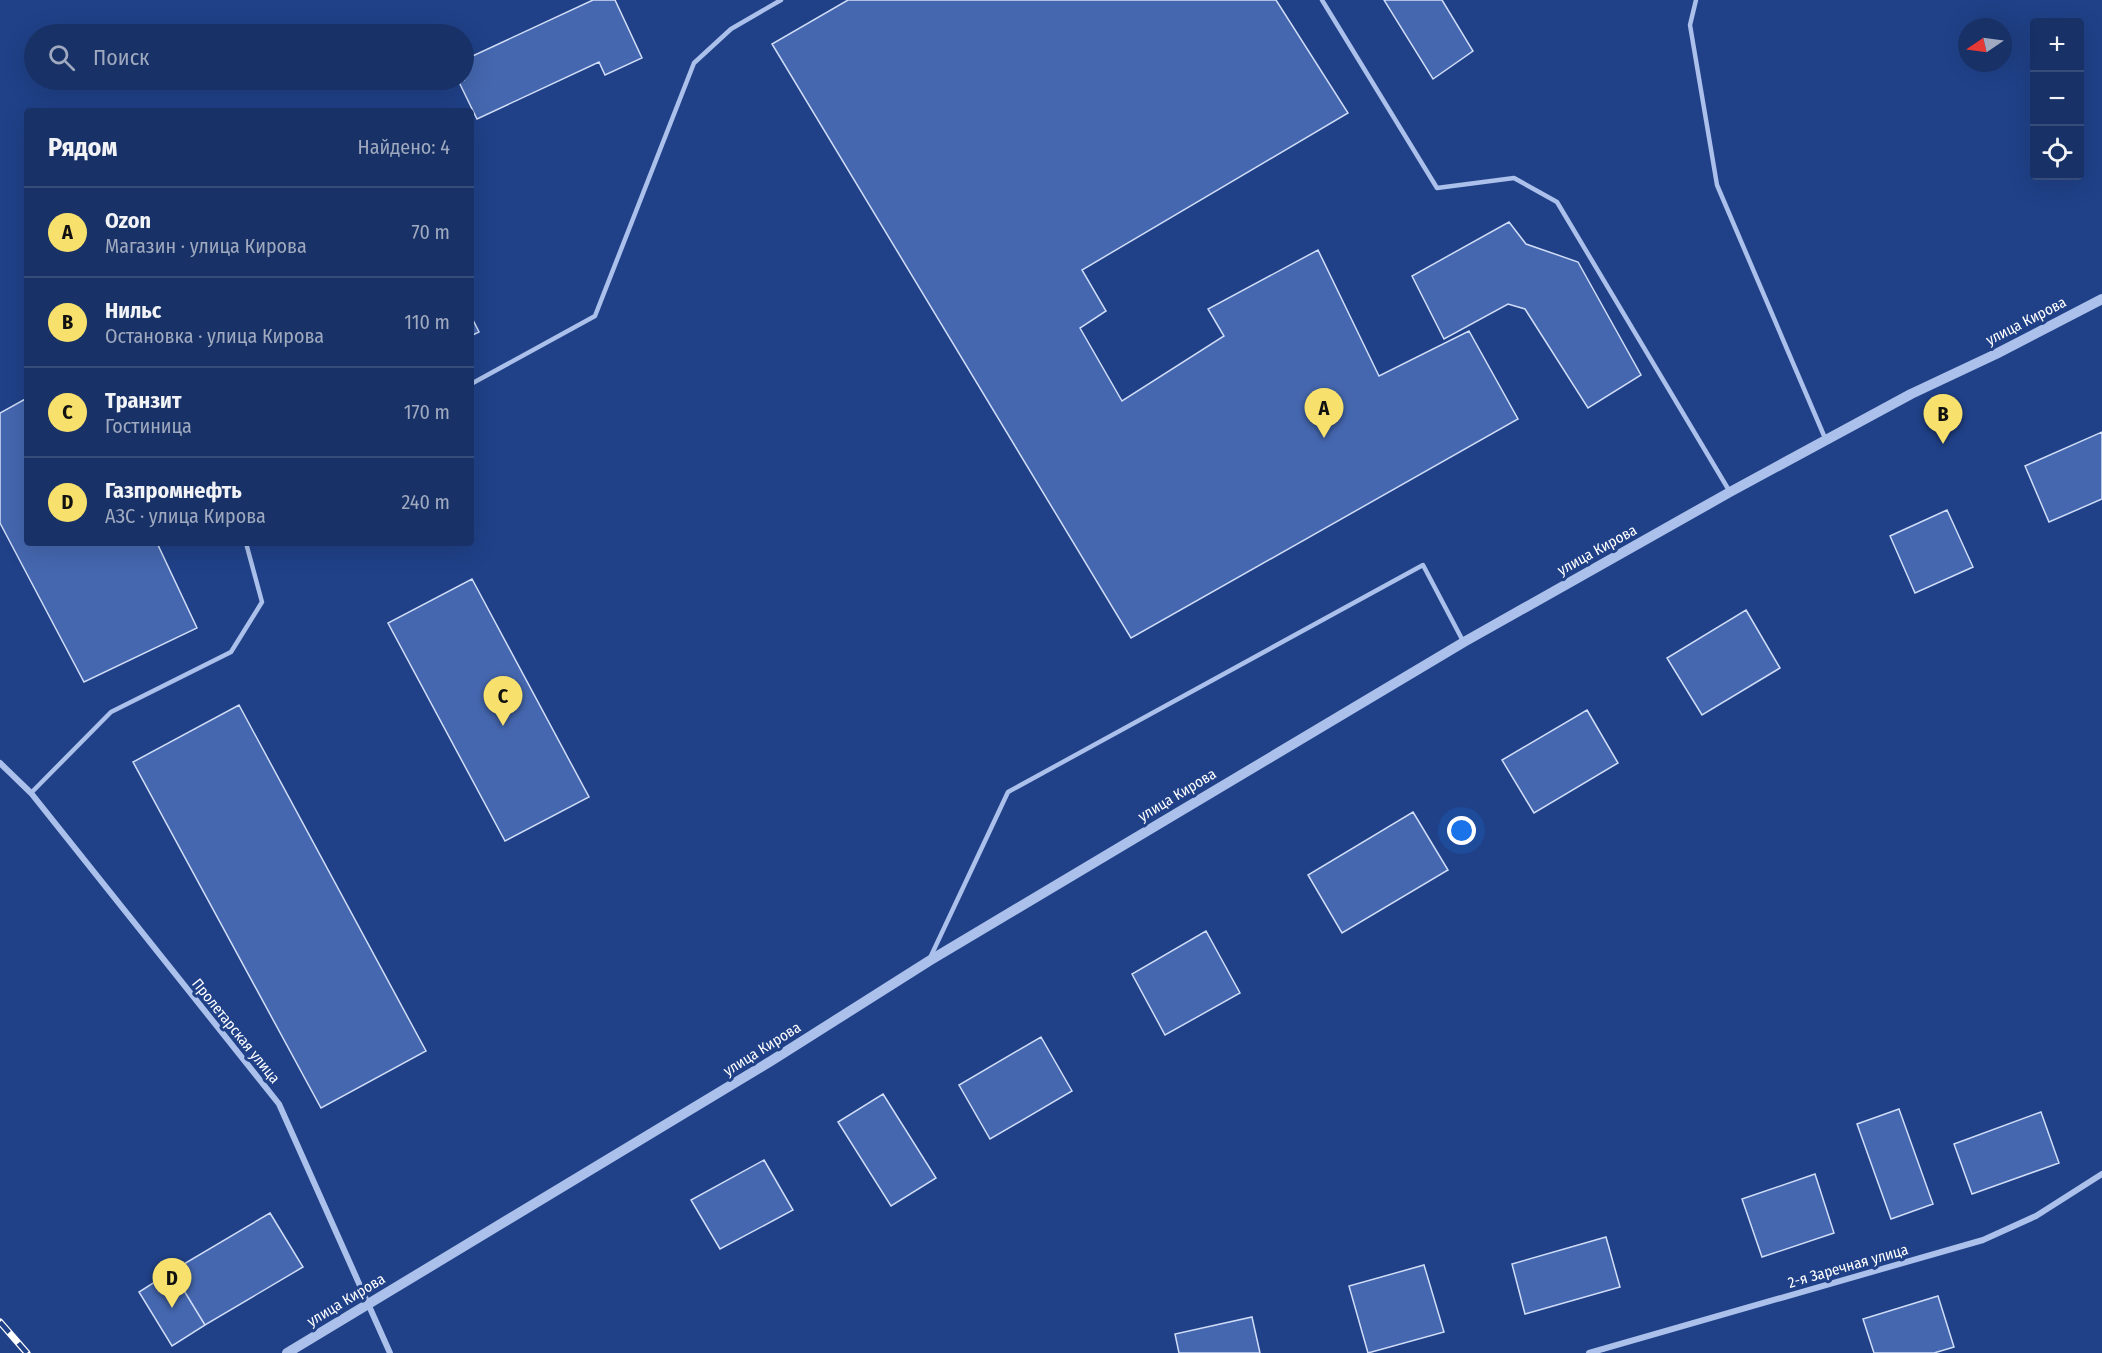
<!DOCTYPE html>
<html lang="ru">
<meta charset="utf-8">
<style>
body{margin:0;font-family:"Fira Sans Condensed",sans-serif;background:#21396c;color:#f1f3f6}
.controls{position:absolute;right:18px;top:18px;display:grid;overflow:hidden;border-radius:6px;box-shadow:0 6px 24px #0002}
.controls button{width:54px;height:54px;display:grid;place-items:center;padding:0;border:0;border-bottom:2px solid #364c7a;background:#183166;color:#f1f3f6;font:30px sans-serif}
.compass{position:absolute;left:1958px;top:18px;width:54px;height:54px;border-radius:50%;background:#183166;box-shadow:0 6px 24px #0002;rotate:257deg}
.you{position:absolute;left:1462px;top:831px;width:21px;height:21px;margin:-15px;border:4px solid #fff;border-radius:50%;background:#1a73e8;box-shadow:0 0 0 9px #1a73e833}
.badge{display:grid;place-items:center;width:39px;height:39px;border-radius:50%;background:#f7e16c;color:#111;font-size:20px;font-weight:700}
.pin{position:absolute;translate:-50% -50px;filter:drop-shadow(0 2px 3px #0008)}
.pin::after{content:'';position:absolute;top:32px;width:21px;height:18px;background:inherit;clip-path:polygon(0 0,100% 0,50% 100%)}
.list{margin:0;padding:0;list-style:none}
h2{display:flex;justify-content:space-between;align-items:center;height:78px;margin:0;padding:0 24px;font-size:26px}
h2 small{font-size:20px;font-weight:400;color:#9fa9bf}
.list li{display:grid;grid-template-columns:39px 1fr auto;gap:18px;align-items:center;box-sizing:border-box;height:90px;padding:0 24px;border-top:2px solid #364c7a}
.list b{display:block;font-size:22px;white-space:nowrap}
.list p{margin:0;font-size:20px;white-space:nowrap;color:#9fa9bf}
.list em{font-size:20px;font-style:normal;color:#9fa9bf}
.icon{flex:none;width:33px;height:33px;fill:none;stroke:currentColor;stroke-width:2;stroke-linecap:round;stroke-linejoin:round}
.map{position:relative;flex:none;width:2102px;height:1353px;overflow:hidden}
.search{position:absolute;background:#183166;box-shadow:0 6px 24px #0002;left:24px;top:24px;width:450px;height:66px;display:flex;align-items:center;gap:15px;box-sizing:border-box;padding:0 21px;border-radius:33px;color:#9fa9bf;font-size:22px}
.panel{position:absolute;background:#183166;box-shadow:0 6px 24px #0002;left:24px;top:108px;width:450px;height:438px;border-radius:6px}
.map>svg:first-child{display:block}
</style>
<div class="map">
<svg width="2102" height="1353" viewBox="0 0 2102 1353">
<rect width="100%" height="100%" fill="#204188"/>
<path fill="#4567af" stroke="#d0ddf8" stroke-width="1.5" d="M593,0H615L642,58L605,75L599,62L477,119L458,80H464V60Z
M848,0H1276L1348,113L1082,270L1106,311L1080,328L1122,401L1224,336L1208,309L1318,250L1379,376L1469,331L1518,419L1131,638L772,44Z
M1384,0H1442L1473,51L1433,79Z
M1509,222L1526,244L1578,262L1641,375L1588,408L1525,309L1508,304L1444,339L1412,276Z
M471,316L479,332L471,336Z
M27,398V543H157L197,628L84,682L0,523V413Z
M2102,432V499L2049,522L2025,466Z
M1947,510L1973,567L1915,593L1890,536Z
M472,579L589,797L505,841L388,623Z
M1746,610L1780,668L1702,715L1667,658Z
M239,705L426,1051L321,1108L133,762Z
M1587,710L1618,763L1534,813L1502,760Z
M1413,812L1448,870L1342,933L1308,875Z
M1206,931L1240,993L1165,1035L1132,974Z
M1041,1037L1072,1091L990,1139L959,1085Z
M883,1094L936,1178L891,1206L838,1122Z
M1899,1109L1933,1204L1891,1219L1857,1124Z
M2041,1112L2059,1163L1972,1194L1954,1144Z
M764,1160L793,1210L720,1249L691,1200Z
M1815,1174L1834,1233L1762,1257L1742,1199Z
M270,1213L303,1267L205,1325L172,1271Z
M1606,1237L1620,1287L1525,1314L1512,1264Z
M1424,1265L1444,1332L1368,1353L1349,1286Z
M172,1271L205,1325L172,1346L139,1292Z
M1938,1296L1954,1347L1934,1353H1874L1863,1319Z
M1252,1317L1260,1353H1179L1175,1334Z"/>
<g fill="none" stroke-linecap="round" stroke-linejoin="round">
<path stroke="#abc0ea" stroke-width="4.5" d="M1322,0L1437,188L1514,178L1557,202L1730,492
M1696,0L1690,25L1717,185L1825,438
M471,384L595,316L694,63L731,29L781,0
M31,793L111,712L231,652L262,602L246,543
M930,958L1008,792L1423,565L1463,641"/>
<path stroke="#abc0ea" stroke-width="6" d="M0,763L31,793L279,1104L390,1353
M1589,1353L1983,1240L2036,1216L2102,1174"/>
<path stroke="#abc0ea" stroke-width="10" d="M287,1353L771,1061L929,961L1464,642L1730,492L1911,394L1996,354L2102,299"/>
<g stroke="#fff" stroke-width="7">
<path id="rail" d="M0,1322L27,1353"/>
</g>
<use href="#rail" stroke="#204188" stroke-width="4.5" stroke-dasharray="14" stroke-linecap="butt"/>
</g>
<g text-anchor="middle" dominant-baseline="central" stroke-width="6" stroke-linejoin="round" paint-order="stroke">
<g font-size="15" fill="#fff" stroke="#204188">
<text transform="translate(2026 321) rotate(-27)">улица Кирова</text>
<text transform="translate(1597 550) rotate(-29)">улица Кирова</text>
<text transform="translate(1177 795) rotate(-31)">улица Кирова</text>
<text transform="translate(236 1031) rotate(51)">Пролетарская улица</text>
<text transform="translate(762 1049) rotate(-32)">улица Кирова</text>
<text transform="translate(1848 1266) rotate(-16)">2-я Заречная улица</text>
<text transform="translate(346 1300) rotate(-31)">улица Кирова</text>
</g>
</g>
</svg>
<div class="controls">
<button>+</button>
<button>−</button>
<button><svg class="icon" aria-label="locate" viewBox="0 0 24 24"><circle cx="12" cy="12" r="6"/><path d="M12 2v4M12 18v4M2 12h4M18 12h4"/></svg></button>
</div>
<svg class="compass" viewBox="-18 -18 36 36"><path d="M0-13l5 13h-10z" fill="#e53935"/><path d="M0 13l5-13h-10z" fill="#9fa9bf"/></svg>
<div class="you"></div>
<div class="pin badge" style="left:1324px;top:438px">A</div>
<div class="pin badge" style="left:1943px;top:444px">B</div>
<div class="pin badge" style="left:503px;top:726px">C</div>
<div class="pin badge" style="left:172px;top:1308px">D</div>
<div class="search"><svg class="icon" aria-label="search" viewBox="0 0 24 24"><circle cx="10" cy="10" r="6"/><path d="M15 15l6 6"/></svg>Поиск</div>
<section class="panel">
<h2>Рядом<small>Найдено: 4</small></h2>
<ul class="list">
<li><span class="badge">A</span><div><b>Ozon</b><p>Магазин · улица Кирова</p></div><em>70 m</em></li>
<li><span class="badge">B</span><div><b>Нильс</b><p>Остановка · улица Кирова</p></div><em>110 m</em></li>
<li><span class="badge">C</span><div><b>Транзит</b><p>Гостиница</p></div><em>170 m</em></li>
<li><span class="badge">D</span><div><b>Газпромнефть</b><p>АЗС · улица Кирова</p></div><em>240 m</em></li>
</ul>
</section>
</div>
